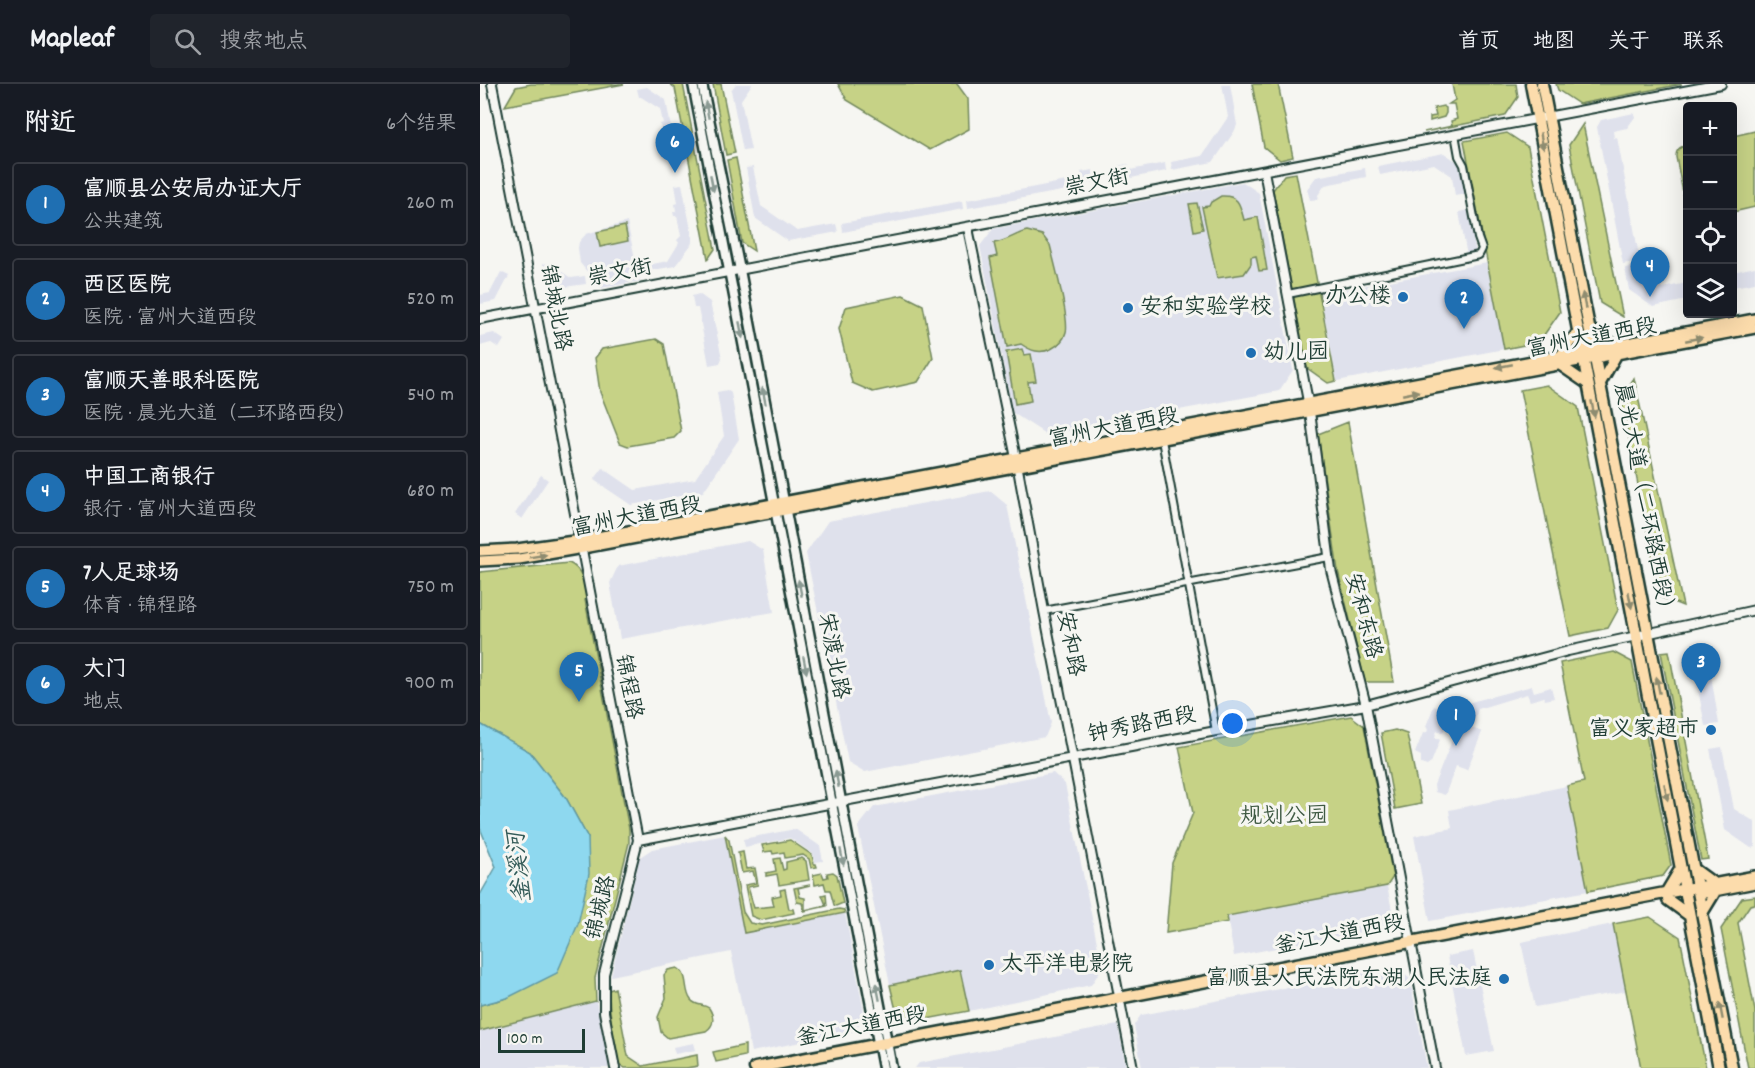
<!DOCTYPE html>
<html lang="zh">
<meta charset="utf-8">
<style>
body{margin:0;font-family:Dekko,"LXGW WenKai TC",sans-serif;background:#20242c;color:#f1f3f6}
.controls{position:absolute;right:18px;top:18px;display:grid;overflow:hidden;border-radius:6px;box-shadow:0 6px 24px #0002}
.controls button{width:54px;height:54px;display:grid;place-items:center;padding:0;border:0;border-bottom:2px solid #363941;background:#171b24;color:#f1f3f6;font:30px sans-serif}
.scale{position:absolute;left:18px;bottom:15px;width:87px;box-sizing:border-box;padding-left:6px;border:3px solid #1f3d34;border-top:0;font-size:16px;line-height:21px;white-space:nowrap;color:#1f3d34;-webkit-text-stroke:4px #f6f6f2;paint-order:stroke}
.you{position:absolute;left:753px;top:640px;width:21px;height:21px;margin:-15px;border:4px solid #fff;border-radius:50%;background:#1a73e8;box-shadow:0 0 0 9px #1a73e833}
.badge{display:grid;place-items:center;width:39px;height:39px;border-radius:50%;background:#1f6fb2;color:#fff;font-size:20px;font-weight:700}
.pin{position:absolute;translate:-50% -50px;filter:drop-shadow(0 2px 3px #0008)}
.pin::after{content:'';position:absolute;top:32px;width:21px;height:18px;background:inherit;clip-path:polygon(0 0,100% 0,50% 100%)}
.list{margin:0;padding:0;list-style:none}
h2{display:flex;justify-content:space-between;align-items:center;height:78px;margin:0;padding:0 24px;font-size:26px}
h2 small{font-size:20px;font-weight:400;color:#9ea1a6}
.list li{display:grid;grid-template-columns:39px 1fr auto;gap:18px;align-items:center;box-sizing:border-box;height:84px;margin:0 12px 12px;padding:0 12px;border:2px solid #363941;border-radius:6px}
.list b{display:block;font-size:22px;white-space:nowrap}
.list p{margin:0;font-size:20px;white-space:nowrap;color:#9ea1a6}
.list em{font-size:20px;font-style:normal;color:#9ea1a6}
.icon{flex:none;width:33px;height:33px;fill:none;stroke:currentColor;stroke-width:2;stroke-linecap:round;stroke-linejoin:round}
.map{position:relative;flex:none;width:1275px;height:984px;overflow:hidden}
header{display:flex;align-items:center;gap:36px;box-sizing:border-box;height:84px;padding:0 30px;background:#171b24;border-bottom:2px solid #363941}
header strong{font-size:28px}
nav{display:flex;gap:33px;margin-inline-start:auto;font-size:21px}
.search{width:420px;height:54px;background:#20242c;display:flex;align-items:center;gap:15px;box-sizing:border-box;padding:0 21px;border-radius:6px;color:#9ea1a6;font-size:22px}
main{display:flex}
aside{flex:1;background:#171b24}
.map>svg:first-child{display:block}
</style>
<header>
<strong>Mapleaf</strong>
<div class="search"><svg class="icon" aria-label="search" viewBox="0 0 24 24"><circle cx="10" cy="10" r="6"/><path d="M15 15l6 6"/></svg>搜索地点</div>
<nav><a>首页</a><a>地图</a><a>关于</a><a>联系</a></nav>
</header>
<main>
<aside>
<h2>附近<small>6个结果</small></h2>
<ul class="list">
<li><span class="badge">1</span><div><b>富顺县公安局办证大厅</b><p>公共建筑</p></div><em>260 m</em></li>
<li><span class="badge">2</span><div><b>西区医院</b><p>医院 · 富州大道西段</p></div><em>520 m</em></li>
<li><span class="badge">3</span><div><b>富顺天善眼科医院</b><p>医院 · 晨光大道（二环路西段）</p></div><em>540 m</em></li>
<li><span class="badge">4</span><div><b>中国工商银行</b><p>银行 · 富州大道西段</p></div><em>680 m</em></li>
<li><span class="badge">5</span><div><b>7人足球场</b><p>体育 · 锦程路</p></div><em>750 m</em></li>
<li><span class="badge">6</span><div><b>大门</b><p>地点</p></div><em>900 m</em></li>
</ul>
</aside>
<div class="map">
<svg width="1275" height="984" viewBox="0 0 1275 984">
<rect width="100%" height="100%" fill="#f6f6f2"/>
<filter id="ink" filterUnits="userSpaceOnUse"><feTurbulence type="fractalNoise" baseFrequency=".0167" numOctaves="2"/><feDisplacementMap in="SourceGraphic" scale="12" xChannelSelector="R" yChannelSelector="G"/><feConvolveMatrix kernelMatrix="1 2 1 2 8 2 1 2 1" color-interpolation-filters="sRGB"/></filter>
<g filter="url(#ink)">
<path fill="#dfe1ec" d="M256,0H272L261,16L271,66L263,67L251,6Z
M742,0H750L757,41L754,48L733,78L692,86L691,78L722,72L748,33Z
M167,3L186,16L197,77L191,79L187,60L180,61L179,58L183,57L180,40L183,39L180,25L161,13H159L157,5Z
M1154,29L1155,33L1147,44L1133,47L1134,54L1137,53L1160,177L1143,180L1117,43L1121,36Z
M964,69L979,79L985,110L975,112L972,92L954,80L900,91L898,82Z
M685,79L686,87L651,94V91L639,94L637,82L648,80L650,86Z
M273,83L281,122L317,147L356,140L358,148L308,157L275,134L266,84Z
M885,84L886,93L845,101L838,111L839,115L830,116L827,105L836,93Z
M613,86L615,98L604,100V103L488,124L487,116L602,94L601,88Z
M763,98L779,109L813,286L799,307L567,351L533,329L500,162L513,145Z
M202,100L213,156L211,161L195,182L163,188L162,182L188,177L199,159L197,156L201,152L197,132H194L193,128L196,127L195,120L198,119L195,101Z
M482,117L483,125L363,148L362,139Z
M988,126L996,170L987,172L979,128Z
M147,138L160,197L121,204L119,194L114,196L100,179L98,164L99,158L106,150Z
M69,179L91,194L105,192L106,200L84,203L66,190L63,180Z
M1007,179L1024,265L857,297L840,210Z
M1161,181L1163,191L1182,204L1207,199V216L1173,223L1149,206L1145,184Z
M1275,183V199L1253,203V188Z
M21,188L29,192L16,217L0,220V211L10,209Z
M219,210L230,218L242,274L240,279L229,281L218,224H214L212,212Z
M14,249L24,256L19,264L11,259L0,262V252Z
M247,306L251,309L259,355L223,408L151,421L114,396L123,384L155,406L215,395L244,352L237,308Z
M61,391L68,396L42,435L35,430Z
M510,407L527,421L571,639L565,653L385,688L368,678L326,469L348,437Z
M268,457L283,466L294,528L140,555L130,499L138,482Z
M1213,570L1229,579L1239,640L1225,642L1212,573Z
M1052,602L1054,608L1071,603L1074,614L1065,616L1064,613L1050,617L1047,610L998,625L992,644L1002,648L987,686L976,682L965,711L955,708L954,701L987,619Z
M966,619L974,622L963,649L957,647L955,653L960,656L951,679L947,682L941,680V672L935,669L943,649L947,648L948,646L946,642L954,622L960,625L962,620Z
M1242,663L1254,725L1275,738V763L1271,764L1245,746L1230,665Z
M573,689L585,700L622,884L611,901L489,927L479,886L410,901L378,743L394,723Z
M1087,702L1108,807L950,837L934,752L972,744L969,726Z
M315,745L340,762L343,777L335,778L333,770L310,754L265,763L263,755Z
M245,751L264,849L365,829L384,928L376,947L271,968L251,868L131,892L160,773L172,765Z
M907,802L913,831L903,844L754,872L747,832Z
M1133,840L1146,907L1055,923L1041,858Z
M993,867L1014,967L986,972L967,872Z
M916,883L930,895L947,984H662L654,941L661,931Z
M116,917L130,981L128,984H0V947Z
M638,941L646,984H435L439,979Z
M214,959L216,966L195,970L193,963Z"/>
<path fill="#c6d286" stroke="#72885d" stroke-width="1.5" d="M51,0H144L25,22L36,3Z
M190,0H203L235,165L228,175L195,4Z
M233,0H241L255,69L246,71Z
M358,0H477L488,15L489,45L450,66L367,16Z
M772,0H798L813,73L800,76L784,63Z
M972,0H1036L1038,13L1025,32L944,48L972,42L971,37L977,35L974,20H969L975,16Z
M1076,0H1202L1099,20L1078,6Z
M963,22L966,24V29L964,33L950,37V33L956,32L954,24Z
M1103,40L1143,233L1120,219L1089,61Z
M1275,47V123L1253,128V52Z
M1027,49L1048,63L1080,228L1059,258L1024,265L984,57Z
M1207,61H1208L1207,129L1196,73C1196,65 1200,63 1207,61Z
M256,74L274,167L262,159L247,76Z
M816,89L856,297L848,299L827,284L793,106L804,91Z
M741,112C759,111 760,121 764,136L778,133L787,186L779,187L776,172L771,173V180L764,190L737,194L722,123L729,122L731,118Z
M717,119L723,145L714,147L709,120Z
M145,142L148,157L120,163L117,148Z
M547,147L562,151L570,161C574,178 590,235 586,248C584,256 579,261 571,265C560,270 551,267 541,260L527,263L510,174L517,172L514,159C527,157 535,150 547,147Z
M423,211L443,221L453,274L438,298L393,308L372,299L359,245L366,223Z
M176,255L184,260L201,347L194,354L148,362L140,359L120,308L115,274L122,265Z
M542,265L544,271L551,270L556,297L548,298L551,317L535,320L526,268Z
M1154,294L1203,522L1180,513L1141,314Z
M1067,301L1098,323L1138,526L1128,544L1090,552L1040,306Z
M868,338L914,598H885L858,487L838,350Z
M89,479C104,486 104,500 107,515L105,516L149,745V759L115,894L116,917L0,947V921L27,914L108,754L86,714L50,668L0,640V488Z
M1189,567L1228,775L1221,776L1181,568Z
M1133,568L1152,578L1191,781L1183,792L1108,807L1087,702L1104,698L1080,579Z
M871,632L884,642L913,793L907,802L747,832L748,838L686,849L692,779L713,729L699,663Z
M915,646L927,650L941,720L915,725L901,649Z
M245,751L249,756L263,828L270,839L282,841L359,825L364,826L365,829L264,849Z
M310,756L332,771L334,780H336L337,783L331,784L329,775L323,771L305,774L304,768L293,770L292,767L284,768L282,761Z
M263,768L266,785L275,784L278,801L268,803L274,824L294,822L292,813L301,811L300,806L305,805L309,825H313L314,829L281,836L271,832L265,801L276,799L273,787L262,789L258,769Z
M300,774L303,786L306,785V778L322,774L326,777L329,796L299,801L297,790L286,792V789L296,787L294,775Z
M353,788L357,791L363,819L356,822L354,821L350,806H346L344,799L335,801L333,791L342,789L344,794L348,793L347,789Z
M330,801L318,804L320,813L325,814V826L346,821L342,811L346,810L347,822L324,827L322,819L317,818L314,804Z
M1275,812V820L1270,821L1258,839L1275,927V984H1268L1241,845L1262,814Z
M1170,833L1200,853L1226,984H1161L1133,840Z
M197,884C210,891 203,906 211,916C216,922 223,920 229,924C234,932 235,941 226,947L188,954L181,948L178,933L186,914L184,891L188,886Z
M480,886L489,927L431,938L415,922L410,901Z
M135,904L148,972L163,982L217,971L218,982L206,984H145L139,980C134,955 129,931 129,906Z
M265,961V972L236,978L233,968Z"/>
<path fill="#8ed8ef" stroke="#629aa4" stroke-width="1.5" d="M0,640L50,668L86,714L108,754L109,790L98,840L77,889L27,914L0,921V811L16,783L0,744Z"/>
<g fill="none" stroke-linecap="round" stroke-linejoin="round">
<g stroke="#1f3d34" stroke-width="10">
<path id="minor" d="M808,210L999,171L1002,165L998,154L984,81L979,72L975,50
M682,356L736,647
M564,527L849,473"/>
</g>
<g stroke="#1f3d34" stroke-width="12">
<path id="tertiary" d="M12,0L158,756L124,890V928L135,984
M784,87L830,328L851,486L886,621L955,984
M488,144L536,374L564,527L653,984
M0,235L1241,0
M158,756L736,647L886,621L1088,567L1275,526"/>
</g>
<g stroke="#1f3d34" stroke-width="13">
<path id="secondary" d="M213,0L403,984
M222,0L260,186L412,984"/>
</g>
<g stroke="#1f3d34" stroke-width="14">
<path id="primary" d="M1110,245L1135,261
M1081,271L1099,246
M1080,281L1109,301
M1120,300L1137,270
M0,467L37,465L101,456L1275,235
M0,477L39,475L103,464L1275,244
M1213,784L1235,800
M1217,803L1275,792
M1219,810L1275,799
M1222,830L1236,807"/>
</g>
<g stroke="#1f3d34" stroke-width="15">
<path id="trunk" d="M1051,0L1239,984
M1062,0L1252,984
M1186,809L1201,784
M1188,816L1210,832
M275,984L1211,804"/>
</g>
<use href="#minor" stroke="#f6f6f2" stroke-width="6"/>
<use href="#tertiary" stroke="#f6f6f2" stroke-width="8"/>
<use href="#secondary" stroke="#f6f6f2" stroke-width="8"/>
<use href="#primary" stroke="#fcdcac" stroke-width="9"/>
<use href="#trunk" stroke="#fcdcac" stroke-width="10"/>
</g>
<defs><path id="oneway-solid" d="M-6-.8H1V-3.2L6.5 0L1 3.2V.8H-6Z" transform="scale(1.5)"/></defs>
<g fill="#8a9a93">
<use href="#oneway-solid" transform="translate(227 26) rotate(-101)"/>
<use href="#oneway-solid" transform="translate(232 99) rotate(79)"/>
<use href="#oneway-solid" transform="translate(261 246) rotate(79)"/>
<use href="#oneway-solid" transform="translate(284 312) rotate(-101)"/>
<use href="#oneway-solid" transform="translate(320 504) rotate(-101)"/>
<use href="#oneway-solid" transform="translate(325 581) rotate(79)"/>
<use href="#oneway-solid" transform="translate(357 695) rotate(-101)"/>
<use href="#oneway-solid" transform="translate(362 773) rotate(79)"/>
<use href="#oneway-solid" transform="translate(398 908) rotate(-101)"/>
</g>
<g fill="#8e8c70">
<use href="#oneway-solid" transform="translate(1062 57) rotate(79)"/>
<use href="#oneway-solid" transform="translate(1104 217) rotate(-101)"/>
<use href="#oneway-solid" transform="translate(1214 255) rotate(-11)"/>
<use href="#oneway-solid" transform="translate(1024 282) rotate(169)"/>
<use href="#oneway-solid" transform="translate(931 309) rotate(-11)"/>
<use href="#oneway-solid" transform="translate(1113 325) rotate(79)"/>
<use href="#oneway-solid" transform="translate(58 472) rotate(-9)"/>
<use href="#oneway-solid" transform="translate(1150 516) rotate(79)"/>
<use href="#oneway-solid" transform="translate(1178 601) rotate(-101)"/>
<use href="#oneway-solid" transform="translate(1186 708) rotate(79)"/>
<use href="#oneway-solid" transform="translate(1241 927) rotate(-101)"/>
</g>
</g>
<g fill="#1f6fb2" stroke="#f6f6f2" stroke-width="2">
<circle cx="923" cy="213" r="6"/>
<circle cx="648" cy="224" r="6"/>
<circle cx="771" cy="269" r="6"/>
<circle cx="1231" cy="646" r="6"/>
<circle cx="509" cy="881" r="6"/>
<circle cx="1024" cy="895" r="6"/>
</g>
<g text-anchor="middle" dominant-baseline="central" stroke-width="6" stroke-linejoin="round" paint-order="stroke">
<g font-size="22" fill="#1f3d34" stroke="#f6f6f2">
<text transform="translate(617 100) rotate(-11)">崇文街</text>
<text transform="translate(140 190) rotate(-11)">崇文街</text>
<text transform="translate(74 224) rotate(79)">锦城北路</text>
<text transform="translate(1112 255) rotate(-11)">富州大道西段</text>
<text transform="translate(634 345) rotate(-11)">富州大道西段</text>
<text transform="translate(1163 418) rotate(79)">晨光大道（二环路西段）</text>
<text transform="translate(157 434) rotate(-11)">富州大道西段</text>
<text transform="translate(882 532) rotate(75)">安和东路</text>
<text transform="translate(589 560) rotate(79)">安和路</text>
<text transform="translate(352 572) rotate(79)">宋渡北路</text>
<text transform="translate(147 603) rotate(79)">锦程路</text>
<text transform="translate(662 642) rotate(-11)">钟秀路西段</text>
<text transform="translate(122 824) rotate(-76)">锦城路</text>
<text transform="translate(860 852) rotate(-11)">釜江大道西段</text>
<text transform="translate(382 944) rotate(-11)">釜江大道西段</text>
</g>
<g font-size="22" fill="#1f3d34" stroke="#f6f6f2" text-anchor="end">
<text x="911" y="213">办公楼</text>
<text x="660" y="224" text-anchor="start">安和实验学校</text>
<text x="783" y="269" text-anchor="start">幼儿园</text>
<text x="1219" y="646">富义家超市</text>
<text x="521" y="881" text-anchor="start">太平洋电影院</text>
<text x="1012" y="895">富顺县人民法院东湖人民法庭</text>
</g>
<g font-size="22" fill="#405b44" stroke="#f6f6f2">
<text x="804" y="733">规划公园</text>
</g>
<g font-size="24" font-style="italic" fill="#355c59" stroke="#f6f6f2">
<text transform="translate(41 783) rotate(-96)">釜溪河</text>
</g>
</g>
</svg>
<div class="controls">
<button>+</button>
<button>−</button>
<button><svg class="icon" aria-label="locate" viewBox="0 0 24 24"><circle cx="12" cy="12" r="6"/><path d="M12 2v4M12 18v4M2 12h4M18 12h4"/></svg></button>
<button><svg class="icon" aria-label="layers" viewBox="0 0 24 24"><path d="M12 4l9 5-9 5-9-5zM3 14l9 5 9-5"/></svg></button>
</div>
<div class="scale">100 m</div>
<div class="you"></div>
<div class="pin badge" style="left:976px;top:662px">1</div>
<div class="pin badge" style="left:984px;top:245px">2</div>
<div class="pin badge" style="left:1221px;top:609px">3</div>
<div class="pin badge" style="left:1170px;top:213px">4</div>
<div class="pin badge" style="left:99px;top:618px">5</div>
<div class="pin badge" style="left:195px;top:89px">6</div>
</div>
</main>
